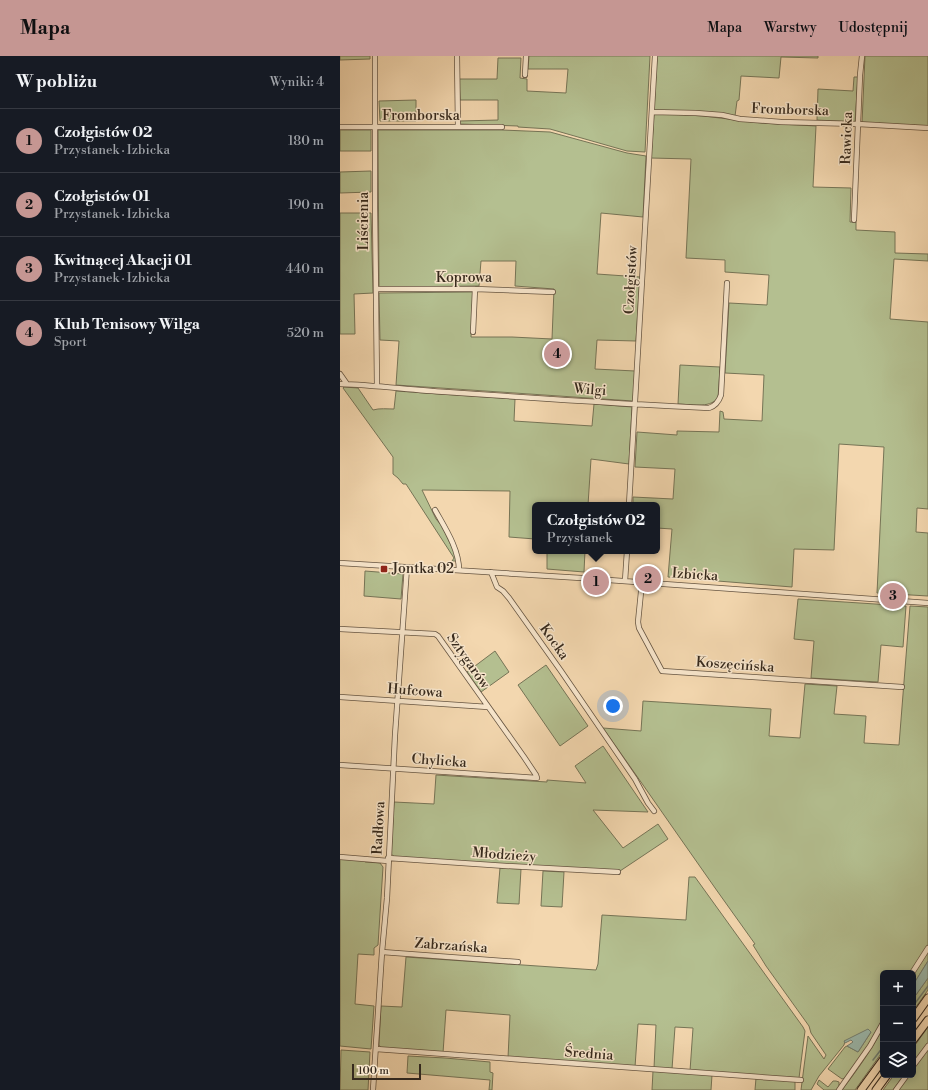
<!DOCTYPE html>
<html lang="pl">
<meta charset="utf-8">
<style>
body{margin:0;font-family:"Libre Bodoni",serif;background:#20242c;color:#f1f3f6}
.controls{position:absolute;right:12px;bottom:12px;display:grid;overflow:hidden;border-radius:6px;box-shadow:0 2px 10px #0003}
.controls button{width:36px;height:36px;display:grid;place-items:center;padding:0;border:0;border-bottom:1px solid #363941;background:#171b24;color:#f1f3f6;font:20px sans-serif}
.scale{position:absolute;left:12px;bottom:10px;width:69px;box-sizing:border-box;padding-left:4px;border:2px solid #372a1d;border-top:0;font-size:11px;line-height:14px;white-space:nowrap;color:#372a1d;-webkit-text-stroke:3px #f7e5cb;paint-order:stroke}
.you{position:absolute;left:273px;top:650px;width:14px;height:14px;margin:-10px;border:3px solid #fff;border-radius:50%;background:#1a73e8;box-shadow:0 0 0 6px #1a73e833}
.badge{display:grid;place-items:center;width:26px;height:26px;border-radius:50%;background:#c59692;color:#111;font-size:13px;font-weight:700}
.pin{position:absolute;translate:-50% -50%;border:2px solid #fff;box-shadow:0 1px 4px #0006}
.popup{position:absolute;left:192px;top:446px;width:128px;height:52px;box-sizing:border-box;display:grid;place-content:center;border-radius:6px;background:#171b24;filter:drop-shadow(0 1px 3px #0005);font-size:13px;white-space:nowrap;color:#9ea1a6}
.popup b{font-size:15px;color:#f1f3f6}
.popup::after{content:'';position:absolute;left:50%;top:100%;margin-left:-8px;border:8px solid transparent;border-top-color:#171b24}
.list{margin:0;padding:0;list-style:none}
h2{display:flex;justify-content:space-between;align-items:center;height:52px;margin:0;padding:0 16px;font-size:17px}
h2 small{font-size:13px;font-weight:400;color:#9ea1a6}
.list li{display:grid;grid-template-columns:26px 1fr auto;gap:12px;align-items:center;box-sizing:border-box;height:64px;padding:0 16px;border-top:1px solid #363941}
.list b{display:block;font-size:15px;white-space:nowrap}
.list p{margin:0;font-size:13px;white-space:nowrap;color:#9ea1a6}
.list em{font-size:13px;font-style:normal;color:#9ea1a6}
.icon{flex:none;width:22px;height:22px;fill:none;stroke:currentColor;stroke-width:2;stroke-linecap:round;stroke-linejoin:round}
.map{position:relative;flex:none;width:588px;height:1034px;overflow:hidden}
header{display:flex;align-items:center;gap:24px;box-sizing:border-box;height:56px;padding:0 20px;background:#c59692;color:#111}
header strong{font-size:19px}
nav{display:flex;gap:22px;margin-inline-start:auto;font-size:14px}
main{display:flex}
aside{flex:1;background:#171b24}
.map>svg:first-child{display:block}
</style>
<header>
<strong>Mapa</strong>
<nav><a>Mapa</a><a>Warstwy</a><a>Udostępnij</a></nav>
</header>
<main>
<aside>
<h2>W pobliżu<small>Wyniki: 4</small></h2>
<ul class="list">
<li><span class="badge">1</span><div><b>Czołgistów 02</b><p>Przystanek · Izbicka</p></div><em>180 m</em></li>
<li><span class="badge">2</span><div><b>Czołgistów 01</b><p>Przystanek · Izbicka</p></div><em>190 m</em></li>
<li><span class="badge">3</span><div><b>Kwitnącej Akacji 01</b><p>Przystanek · Izbicka</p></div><em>440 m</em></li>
<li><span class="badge">4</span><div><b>Klub Tenisowy Wilga</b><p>Sport</p></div><em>520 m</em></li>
</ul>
</aside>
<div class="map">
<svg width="588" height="1034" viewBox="0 0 588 1034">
<rect width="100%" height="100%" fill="#f3d7af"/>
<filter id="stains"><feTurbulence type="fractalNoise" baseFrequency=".005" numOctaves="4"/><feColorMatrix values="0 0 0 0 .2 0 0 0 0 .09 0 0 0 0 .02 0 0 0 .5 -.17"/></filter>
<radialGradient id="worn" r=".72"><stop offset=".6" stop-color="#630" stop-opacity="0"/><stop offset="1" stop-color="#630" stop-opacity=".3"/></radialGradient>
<path fill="#b4bf90" stroke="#767456" d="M0,0H30V3L0,4Z
M189,0H310L305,96L287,95L210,73L178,71V70L120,68V65L158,64V44H120L119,23H157L158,2H181L180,22L187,23V35L226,37L228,13H188Z
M317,0H478V2L441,1L439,22L401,20L399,44L397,45L395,60L314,55Z
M525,0H588V70L522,67Z
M514,21H518L515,66L477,64L478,33L513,35Z
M76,44V65H40L39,45Z
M314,57L363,60L422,67L476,70L473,131L511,132L510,166H516V174L555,176V197L588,198V205L554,203L550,263L588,266V453L577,452L576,476L588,477V540L537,537L544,391L499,388L494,494L454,493L452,531L328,521L332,473L317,472V449H293V441L333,443L335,413L295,411L297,376L337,379V375L379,376L380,355L383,356L384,363L422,365L424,319L385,317L389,247L427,249L429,219L385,216V204L346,202L351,103L311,102Z
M0,74H31V95H0Z
M38,74H162L210,76L287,97L306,100L303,161L261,157L257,218L300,221L296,285L257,284L255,313L295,315L293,345L56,329L59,285L40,284L39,237L133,236L131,281H172L212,283L214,233L175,230L176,205H141L139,230L39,231Z
M31,115V136L0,137V116Z
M0,157H31L33,237L14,238L15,278H0Z
M340,309L380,311L378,342C369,353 350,348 338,348Z
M4,331L18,332L33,354C39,352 48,353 54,353L56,335L175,343L174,365L252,370L254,348L292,351L289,408L251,403L248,449H195V483L169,481L170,435L82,434L96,463L102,470L116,500L117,505H112L114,502L66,428H63L58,422L53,418V401L3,332Z
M207,495H245L244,516L207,513Z
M25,515L63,518L61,543L24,540Z
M458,543L566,550L563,591L541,589L538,626L471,622L474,585L454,583Z
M570,550L588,551V889L570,917H543V962L529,989L505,1022L502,1023L488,1013L505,991L507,990L518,996L531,976L505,985L504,989L479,1020L471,1034H461L468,980L484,1003L486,999L471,977L469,970L426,910L413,889L415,888C363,816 314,744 263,672L301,675L303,645L431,653L429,680L460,682L465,628L497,630L494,658L526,660L524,687L559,689Z
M155,595L169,616L141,636L127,616Z
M206,609L248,670L220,690L178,629Z
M263,690L308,756L253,754L283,792L318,768L328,783L280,815L184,810L55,801L51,798L54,746L94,748L96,719L207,726V724L246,727L235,710Z
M0,803L24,804L25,806L40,807L43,811L38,889L34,892V899L18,898L15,948L34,950L31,993L0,990Z
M160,812L181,813L179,848L157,847Z
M203,815L224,816L222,851L201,850Z
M349,821H355L463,971L465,975L459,1022L350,1015L353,972L335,971L332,1013L314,1012L316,969L298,968L295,1011L168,1002L170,959L106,954L103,997L42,993L39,989L41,950L62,951L66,901L256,914L258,908L262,859L346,864Z
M588,895V905L573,929V919Z
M588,922V934L573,955V943Z
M543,971V995L515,1034H502C517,1014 532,994 543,971Z
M588,971V987L573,1007V992Z
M588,993V1034H558L569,1019H573V1014Z
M1,994L30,996L28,1034H0Z
M68,1000L105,1002L150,1006V1016L153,1017L152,1034H149L150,1024L67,1017Z
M313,1015L372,1019L371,1034H312Z
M554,1019H564L553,1034H543Z
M416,1022L455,1025V1034H415Z
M479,1024L488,1031L493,1025H496L499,1026V1031L497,1034H484L477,1028Z"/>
<path fill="#9bb9ad" stroke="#738073" d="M588,905V922L573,943V929Z
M528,973L531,976L518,996L507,990L513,986L511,984L505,987L504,985Z"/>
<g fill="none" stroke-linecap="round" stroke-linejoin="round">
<path stroke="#738073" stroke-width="1.5" d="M573,950L588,930
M533,1004L543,991"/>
<g stroke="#665542" stroke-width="6">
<path id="minor" d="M35,0V151L37,330
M117,0L118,71
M185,19L186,0
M312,56L356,57L382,59L400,63L441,66L518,68L588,72
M0,71H162
M514,164L520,19L522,0
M36,233H135L213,236
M133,276L135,233
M0,318L7,328
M0,328C35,329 70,334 106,336C193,342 281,348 369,352C375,350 379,345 381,339L387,227
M289,449L315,0
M95,454C105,472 119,493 119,514
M0,507L241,522L588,547
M151,516L157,531L163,535L169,542L221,615L295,723L308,747L314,755
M285,525L287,495
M302,526L298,566L299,572L322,615L562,631
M0,573L95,578L98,580L184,701L196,719L197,722L0,709
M0,641L148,651
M0,801L48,805
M48,802L166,810L278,816
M42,896L178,906
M572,917L588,892
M36,993L461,1024
M573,1010L588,990
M33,1034L42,896L47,842L55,679L67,511
M499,1034L530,990L543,967
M556,1034L567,1019"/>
</g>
<g stroke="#372a1d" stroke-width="9">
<path id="highway" d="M573,963L588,942
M573,984L588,964
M521,1034L543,1004
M536,1034L547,1019"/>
</g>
<use href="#minor" stroke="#f7e5cb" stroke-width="4.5"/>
<use href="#highway" stroke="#f3d7af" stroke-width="7"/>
</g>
<rect fill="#8f2418" stroke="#f7e5cb" stroke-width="1.5" x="40" y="509" width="8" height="8" rx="2"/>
<g text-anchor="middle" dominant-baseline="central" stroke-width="3" stroke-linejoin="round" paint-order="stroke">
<g font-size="14" fill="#372a1d" stroke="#f7e5cb">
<text transform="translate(450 54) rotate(2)">Fromborska</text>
<text x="81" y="60">Fromborska</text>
<text transform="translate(507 82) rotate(-88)">Rawicka</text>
<text transform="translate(24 165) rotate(-90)">Liścienia</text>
<text x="124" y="222">Koprowa</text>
<text transform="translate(291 224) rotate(-87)">Czołgistów</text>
<text transform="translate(250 334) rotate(4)">Wilgi</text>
<text transform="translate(355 519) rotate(4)">Izbicka</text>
<text transform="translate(214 586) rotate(55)">Kocka</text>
<text transform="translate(128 605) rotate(55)">Sztygarów</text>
<text transform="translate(395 609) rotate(4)">Koszęcińska</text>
<text transform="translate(75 635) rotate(4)">Hufcowa</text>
<text transform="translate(99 705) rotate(4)">Chylicka</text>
<text transform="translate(39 772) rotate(-87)">Radłowa</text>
<text transform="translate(164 799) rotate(4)">Młodzieży</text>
<text transform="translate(111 890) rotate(4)">Zabrzańska</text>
<text transform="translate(249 998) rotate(4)">Średnia</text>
</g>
<g font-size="14" fill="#372a1d" stroke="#f7e5cb" text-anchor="start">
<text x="52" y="513">Jontka 02</text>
</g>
</g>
<rect width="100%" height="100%" filter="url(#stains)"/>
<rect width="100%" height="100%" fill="url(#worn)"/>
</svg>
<div class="controls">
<button>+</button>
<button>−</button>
<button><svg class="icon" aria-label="layers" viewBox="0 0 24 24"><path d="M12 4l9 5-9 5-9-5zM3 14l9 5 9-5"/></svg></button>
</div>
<div class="scale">100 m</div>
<div class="you"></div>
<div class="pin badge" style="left:256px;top:526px">1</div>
<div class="popup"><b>Czołgistów 02</b>Przystanek</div>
<div class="pin badge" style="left:308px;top:523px">2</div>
<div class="pin badge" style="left:553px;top:540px">3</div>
<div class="pin badge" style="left:217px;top:298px">4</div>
</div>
</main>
